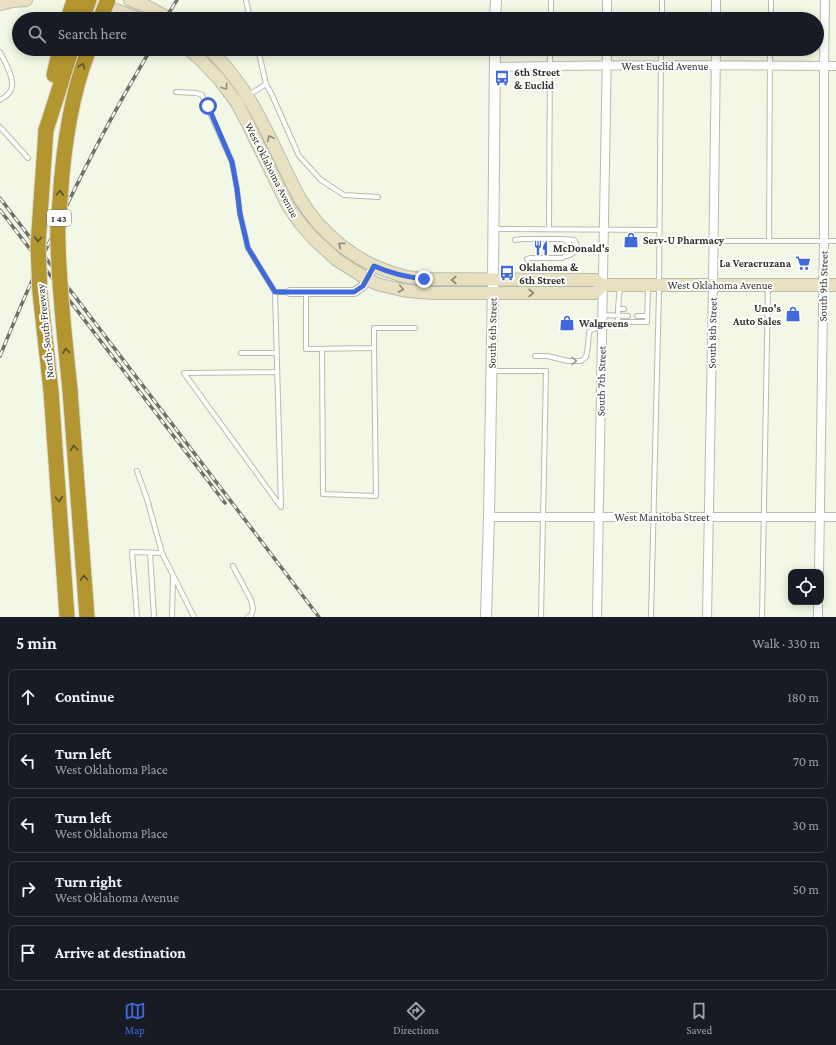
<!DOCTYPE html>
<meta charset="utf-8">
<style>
body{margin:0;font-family:"Crimson Pro",serif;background:#20242c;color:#f1f3f6}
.controls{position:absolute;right:12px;bottom:12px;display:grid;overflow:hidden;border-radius:8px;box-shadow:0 2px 10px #0003}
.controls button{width:36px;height:36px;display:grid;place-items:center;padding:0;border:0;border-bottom:1px solid #363941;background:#171b24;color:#f1f3f6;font:20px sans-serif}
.stop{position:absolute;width:12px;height:12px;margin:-9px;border:3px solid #406adc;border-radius:50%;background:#fff}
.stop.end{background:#406adc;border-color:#fff;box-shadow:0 1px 4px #0008}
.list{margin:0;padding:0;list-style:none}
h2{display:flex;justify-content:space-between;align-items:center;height:52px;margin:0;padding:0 16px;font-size:17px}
h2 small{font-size:13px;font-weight:400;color:#9ea1a6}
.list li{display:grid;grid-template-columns:26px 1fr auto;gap:12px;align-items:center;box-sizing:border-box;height:56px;margin:0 8px 8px;padding:0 8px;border:1px solid #363941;border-radius:8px}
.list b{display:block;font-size:15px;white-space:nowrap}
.list p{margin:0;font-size:13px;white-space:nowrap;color:#9ea1a6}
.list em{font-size:13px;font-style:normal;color:#9ea1a6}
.icon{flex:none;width:22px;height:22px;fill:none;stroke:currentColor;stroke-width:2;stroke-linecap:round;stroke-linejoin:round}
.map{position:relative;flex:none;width:836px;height:617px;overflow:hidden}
.search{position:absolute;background:#171b24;box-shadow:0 2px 10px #0003;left:12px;right:12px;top:12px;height:44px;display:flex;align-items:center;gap:10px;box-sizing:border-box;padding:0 14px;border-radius:22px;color:#9ea1a6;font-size:15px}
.sheet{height:372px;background:#171b24}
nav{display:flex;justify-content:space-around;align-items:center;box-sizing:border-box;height:56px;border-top:1px solid #363941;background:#171b24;font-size:11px;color:#9ea1a6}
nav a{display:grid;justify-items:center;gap:2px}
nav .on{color:#406adc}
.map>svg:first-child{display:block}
</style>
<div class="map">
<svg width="836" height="617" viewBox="0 0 836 617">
<rect width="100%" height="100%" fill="#f2f8e5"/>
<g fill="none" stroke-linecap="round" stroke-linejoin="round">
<g stroke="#b8bdab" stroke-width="6">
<path id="service" d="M246,0L250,19
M551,19V0
M662,19V0
M771,19V0
M0,52C5,63 19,84 8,94C6,97 3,98 0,100
M266,84L272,95L299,156L321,180L344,195L378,197
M176,92L196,93L202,95L232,162L237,189L240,214L248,248L275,292H290
M249,95L266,84L258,49
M0,127L28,158
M493,229L659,230
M549,229L550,49
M564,239L574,240C581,249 575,253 567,256
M515,240L522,239H563C574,243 572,253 562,258H530L527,259
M714,241H836
M769,241L770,49
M620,285L618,309V322H647L648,287
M275,292L281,507L184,373L277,372
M306,293V349L374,348V328H415
M618,309H624
M603,315L628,316
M637,316H647
M322,349L323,494L376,496L374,348
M241,353H276
M535,356H547L568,361H581L586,357L588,346L589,332L595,328H602
M493,371H546L541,617
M137,471L147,499L162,553
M150,553L154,617
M233,566L251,600L253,609L251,616L248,617
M137,617L132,552L162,553L194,617
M172,617L173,575
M651,617L659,291L661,49
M762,617L768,285"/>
</g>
<g stroke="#b8bdab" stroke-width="10">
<path id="minor" d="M607,19V0
M716,19V0
M495,67C608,65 722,65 836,66
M290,292H354L363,286L374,266
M489,517H836
M819,572L824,241V66L825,0
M597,617L607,49
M707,617L713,285L716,49
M818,617V602"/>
</g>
<g stroke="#b8bdab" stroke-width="12">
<path id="tertiary" d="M495,19L496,0
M486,617L489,517L493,280L495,49"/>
</g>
<g stroke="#b8bdab" stroke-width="14">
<path id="secondary" d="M130,0L146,6L170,19
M79,2L116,10L140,19
M0,4L13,1L26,0
M188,49L198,57L219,79L237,103L247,122L288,206L300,223L314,239L337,260L367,279L377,284L402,290L418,292L436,293H595L603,285
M209,49C254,91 271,144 299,197C321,234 357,264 400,275C408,278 416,278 424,279L595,280L603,285H836"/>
</g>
<g stroke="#dadad9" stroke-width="17">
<path id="motorway" d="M54,75L60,49
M46,130L72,49
M70,390L87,617
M51,391L67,617"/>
</g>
<use href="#service" stroke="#fff" stroke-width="4"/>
<use href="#minor" stroke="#fff" stroke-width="8"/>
<use href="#tertiary" stroke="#fff" stroke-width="10"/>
<use href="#secondary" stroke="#e8e0c1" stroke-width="12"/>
<use href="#motorway" stroke="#b49630" stroke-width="15"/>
<g stroke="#6e7166" stroke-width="3.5">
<path id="rail" d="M165,19L177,0
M0,198L319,617
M0,210L225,503
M0,356C43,250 92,147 151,49"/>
</g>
<use href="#rail" stroke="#fff" stroke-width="2" stroke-dasharray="6" stroke-linecap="butt"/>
<g stroke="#dadad9" stroke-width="17" stroke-linecap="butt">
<path id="motorway-bridge" d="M68,19L74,0
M82,19L89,0
M100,19L108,0
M46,130L38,245L40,293L51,391
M70,390C65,340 59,291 58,241C57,228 59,214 60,201C63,150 70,97 89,49"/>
</g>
<use href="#motorway-bridge" stroke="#b49630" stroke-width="15"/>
</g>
<defs><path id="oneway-chevron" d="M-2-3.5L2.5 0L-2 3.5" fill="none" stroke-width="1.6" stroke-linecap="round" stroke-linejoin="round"/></defs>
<g stroke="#59512e">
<use href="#oneway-chevron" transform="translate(82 66) rotate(-72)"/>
<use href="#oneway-chevron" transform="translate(60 193) rotate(-86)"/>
<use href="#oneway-chevron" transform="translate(38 239) rotate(94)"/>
<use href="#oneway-chevron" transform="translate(66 351) rotate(-96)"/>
<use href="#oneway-chevron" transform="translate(74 448) rotate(-94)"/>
<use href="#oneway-chevron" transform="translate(59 499) rotate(86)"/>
<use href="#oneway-chevron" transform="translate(84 578) rotate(-94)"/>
</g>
<g stroke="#8d8a77">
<use href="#oneway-chevron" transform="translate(225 87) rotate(54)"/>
<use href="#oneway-chevron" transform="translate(270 138) rotate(-116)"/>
<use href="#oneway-chevron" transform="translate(341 245) rotate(-143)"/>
<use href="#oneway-chevron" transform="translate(454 280) rotate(-180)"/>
<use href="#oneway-chevron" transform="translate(401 289) rotate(11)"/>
<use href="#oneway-chevron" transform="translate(531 293)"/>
</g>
<use stroke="#989a96" href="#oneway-chevron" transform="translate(574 361) rotate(2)"/>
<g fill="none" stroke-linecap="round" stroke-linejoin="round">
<path stroke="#406adc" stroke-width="5" d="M208,106L232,162L237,189L240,214L248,248L275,292H354L363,286L374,266C390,273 406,277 424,279"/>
</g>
<defs>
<g id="bus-bare" transform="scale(1.2)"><path d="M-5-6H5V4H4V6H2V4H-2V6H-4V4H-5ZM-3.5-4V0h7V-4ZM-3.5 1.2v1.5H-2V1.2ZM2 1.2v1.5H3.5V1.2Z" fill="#406adc" stroke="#fff" stroke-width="2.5" paint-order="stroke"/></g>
<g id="shop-bare" transform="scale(1.2)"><path d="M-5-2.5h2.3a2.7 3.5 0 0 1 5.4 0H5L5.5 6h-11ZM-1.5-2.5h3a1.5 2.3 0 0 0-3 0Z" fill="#406adc" stroke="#fff" stroke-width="2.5" paint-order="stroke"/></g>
<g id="restaurant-bare" transform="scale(1.2)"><path d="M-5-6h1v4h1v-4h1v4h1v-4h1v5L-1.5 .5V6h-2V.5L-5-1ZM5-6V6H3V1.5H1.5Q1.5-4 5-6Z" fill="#406adc" stroke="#fff" stroke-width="2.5" paint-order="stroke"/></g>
<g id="supermarket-bare" transform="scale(1.2)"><path d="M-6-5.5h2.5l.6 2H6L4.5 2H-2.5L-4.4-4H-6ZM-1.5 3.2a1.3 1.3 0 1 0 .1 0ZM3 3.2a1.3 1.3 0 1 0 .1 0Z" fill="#406adc" stroke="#fff" stroke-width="2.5" paint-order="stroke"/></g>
</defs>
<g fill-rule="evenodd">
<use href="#bus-bare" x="502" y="78"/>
<use href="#shop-bare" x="631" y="240"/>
<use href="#restaurant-bare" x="541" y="248"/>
<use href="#supermarket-bare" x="803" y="263"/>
<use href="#bus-bare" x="507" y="273"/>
<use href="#shop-bare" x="793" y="314"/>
<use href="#shop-bare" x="567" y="323"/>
</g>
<g text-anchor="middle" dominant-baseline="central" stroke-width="4" stroke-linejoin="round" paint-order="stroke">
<rect fill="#fff" stroke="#70716c" stroke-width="1" x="47" y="210" width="24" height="16" rx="3"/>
<g font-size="10" font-weight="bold" fill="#32342d">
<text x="59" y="218">I 43</text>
</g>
<g font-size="11" fill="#32342d" stroke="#fff">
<text x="665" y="66">West Euclid Avenue</text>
<text transform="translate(272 170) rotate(63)">West Oklahoma Avenue</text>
<text x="720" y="285">West Oklahoma Avenue</text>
<text transform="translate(823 286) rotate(-89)">South 9th Street</text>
<text transform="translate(45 331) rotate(-96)">North-South Freeway</text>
<text transform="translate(492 333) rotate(-89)">South 6th Street</text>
<text transform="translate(712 333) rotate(-89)">South 8th Street</text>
<text transform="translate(601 381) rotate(-89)">South 7th Street</text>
<text x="662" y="517">West Manitoba Street</text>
</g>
<g font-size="11" font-weight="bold" fill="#32342d" stroke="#fff" text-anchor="start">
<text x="514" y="72">6th Street<tspan x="514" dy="13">&amp; Euclid</tspan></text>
<text x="643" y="240">Serv-U Pharmacy</text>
<text x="553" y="248">McDonald's</text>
<text x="791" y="263" text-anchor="end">La Veracruzana</text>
<text x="519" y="267">Oklahoma &amp;<tspan x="519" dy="13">6th Street</tspan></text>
<text x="781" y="308" text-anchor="end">Uno's<tspan x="781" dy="13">Auto Sales</tspan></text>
<text x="579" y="323">Walgreens</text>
</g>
</g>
</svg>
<div class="controls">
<button><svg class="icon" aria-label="locate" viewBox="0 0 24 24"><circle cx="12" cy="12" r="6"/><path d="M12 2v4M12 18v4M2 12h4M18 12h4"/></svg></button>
</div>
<div class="stop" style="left:208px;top:106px"></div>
<div class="stop end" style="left:424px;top:279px"></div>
<div class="search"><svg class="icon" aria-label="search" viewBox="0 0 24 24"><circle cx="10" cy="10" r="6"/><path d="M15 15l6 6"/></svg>Search here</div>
</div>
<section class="sheet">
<h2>5 min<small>Walk · 330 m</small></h2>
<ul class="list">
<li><svg class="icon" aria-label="ahead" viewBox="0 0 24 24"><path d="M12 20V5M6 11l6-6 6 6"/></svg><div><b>Continue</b></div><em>180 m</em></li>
<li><svg class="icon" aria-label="left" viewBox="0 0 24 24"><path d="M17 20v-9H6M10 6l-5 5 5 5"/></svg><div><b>Turn left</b><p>West Oklahoma Place</p></div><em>70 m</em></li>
<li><svg class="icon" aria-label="left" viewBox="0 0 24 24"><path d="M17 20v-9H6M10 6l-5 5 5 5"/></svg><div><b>Turn left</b><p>West Oklahoma Place</p></div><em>30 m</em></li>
<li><svg class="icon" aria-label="right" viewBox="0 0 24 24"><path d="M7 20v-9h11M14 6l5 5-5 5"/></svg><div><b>Turn right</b><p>West Oklahoma Avenue</p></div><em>50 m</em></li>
<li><svg class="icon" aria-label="arrive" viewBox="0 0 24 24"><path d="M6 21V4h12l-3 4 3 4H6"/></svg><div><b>Arrive at destination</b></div></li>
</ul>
</section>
<nav>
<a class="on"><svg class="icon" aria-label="map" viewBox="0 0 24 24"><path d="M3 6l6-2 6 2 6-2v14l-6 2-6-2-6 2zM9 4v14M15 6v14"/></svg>Map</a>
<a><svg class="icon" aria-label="directions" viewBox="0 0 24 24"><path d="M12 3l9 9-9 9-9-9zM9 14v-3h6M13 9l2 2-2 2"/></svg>Directions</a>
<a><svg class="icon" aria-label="saved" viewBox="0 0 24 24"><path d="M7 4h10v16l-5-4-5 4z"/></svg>Saved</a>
</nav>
